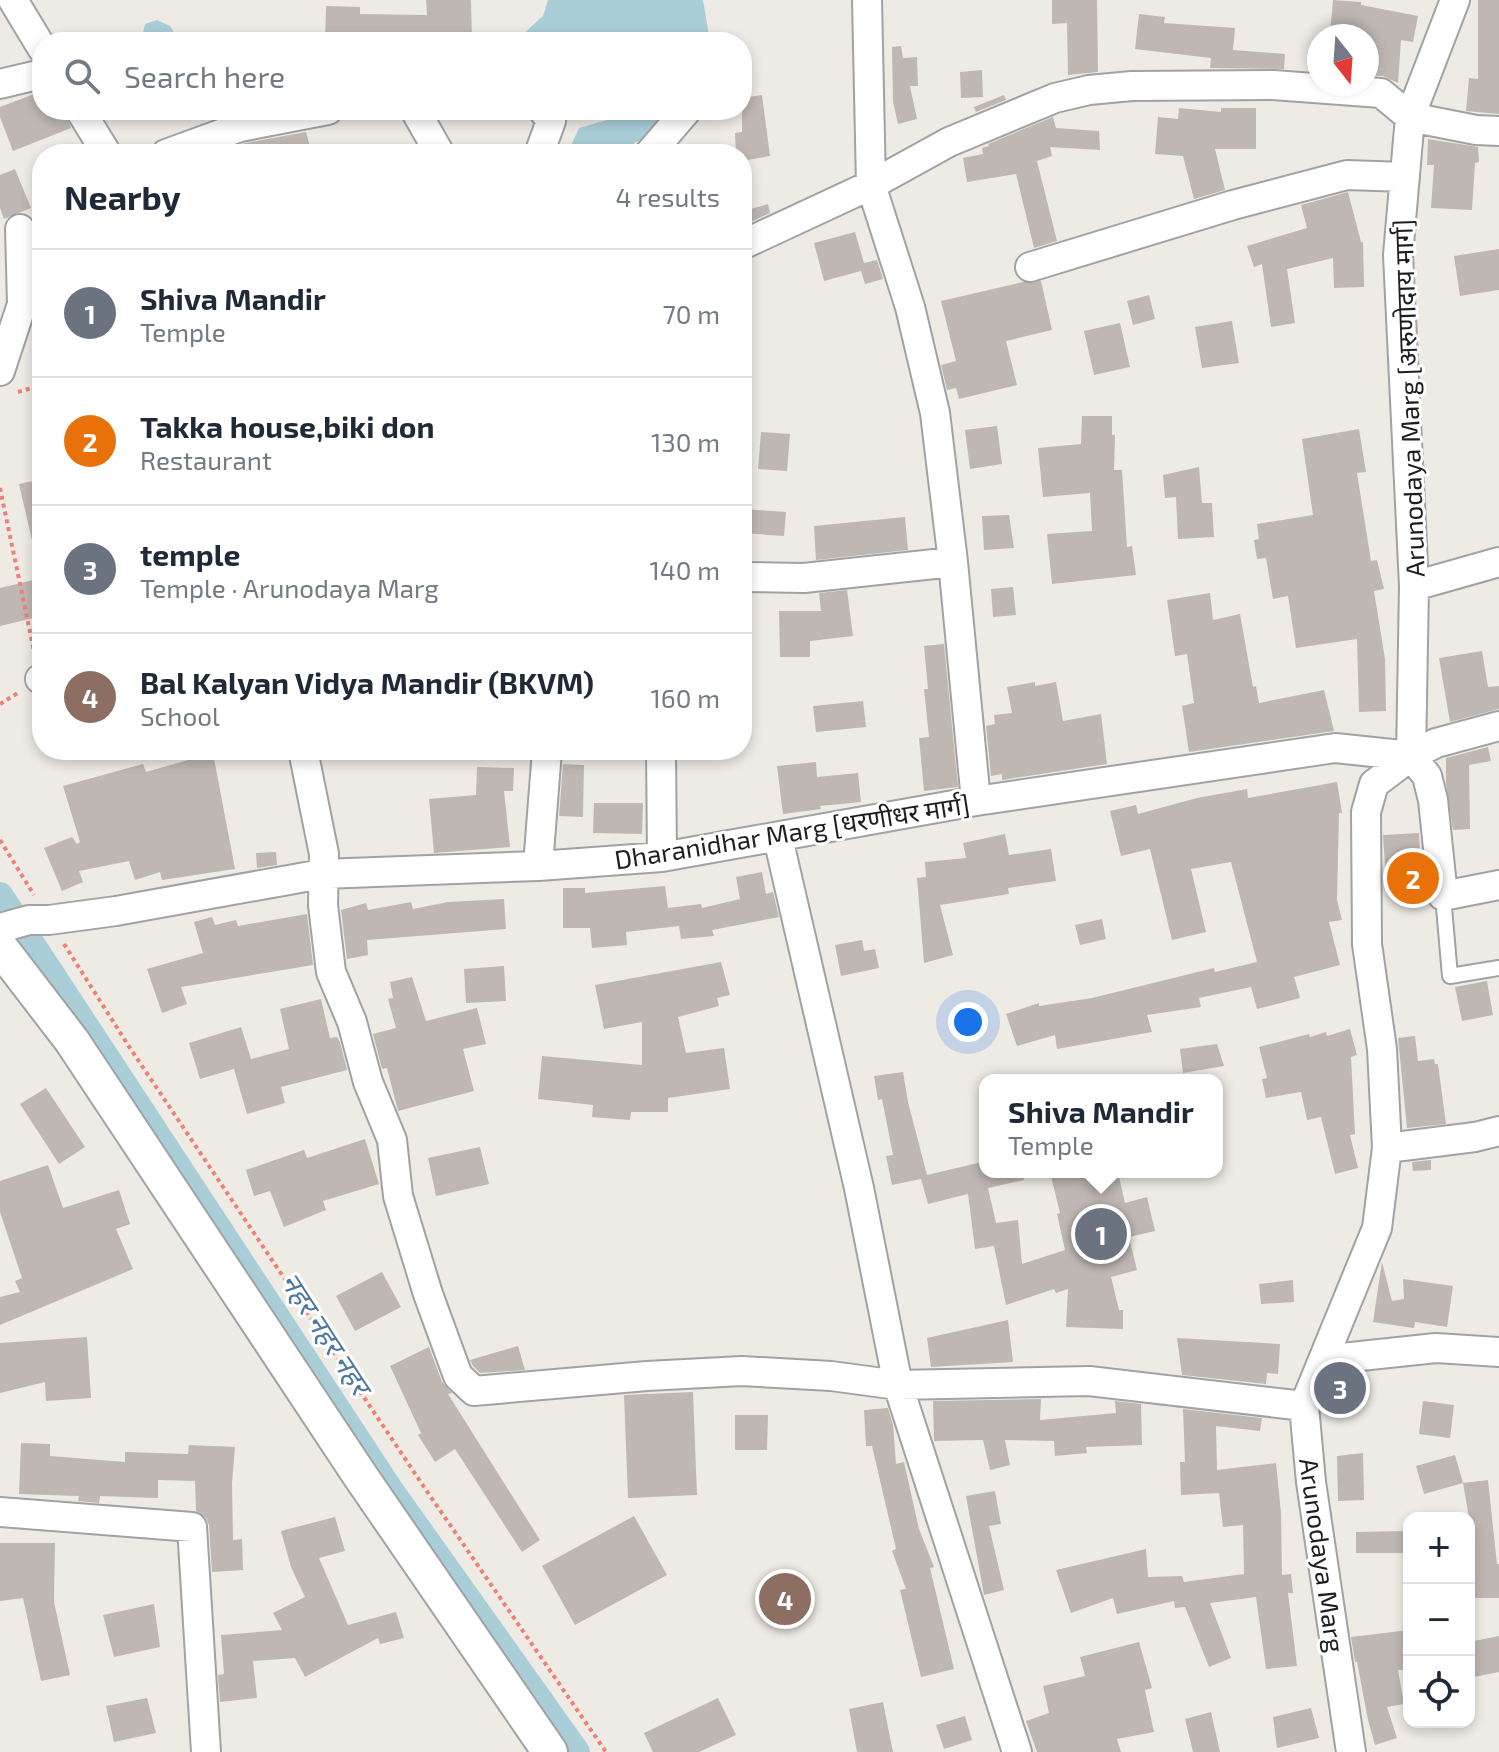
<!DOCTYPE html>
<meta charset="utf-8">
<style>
body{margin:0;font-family:"Exo 2","Noto Sans Devanagari",sans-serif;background:#f2f2f3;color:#1f2937}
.controls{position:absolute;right:24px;bottom:24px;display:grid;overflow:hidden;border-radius:16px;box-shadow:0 4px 12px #0003}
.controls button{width:72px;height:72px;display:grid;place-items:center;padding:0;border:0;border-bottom:2px solid #e0e1e3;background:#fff;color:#1f2937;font:40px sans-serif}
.compass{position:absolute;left:1307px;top:24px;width:72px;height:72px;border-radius:50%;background:#fff;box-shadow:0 4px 12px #0003;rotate:163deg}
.you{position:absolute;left:968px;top:1022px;width:28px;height:28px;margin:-20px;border:6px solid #fff;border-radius:50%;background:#1a73e8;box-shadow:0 0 0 12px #1a73e833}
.badge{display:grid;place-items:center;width:52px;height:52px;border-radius:50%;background:#bb1113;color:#fff;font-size:26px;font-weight:700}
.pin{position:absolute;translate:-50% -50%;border:4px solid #fff;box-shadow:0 2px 8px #0006}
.popup{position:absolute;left:979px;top:1074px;width:244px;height:104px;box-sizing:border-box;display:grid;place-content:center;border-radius:16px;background:#fff;filter:drop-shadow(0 2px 6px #0005);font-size:26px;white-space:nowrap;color:#747a83}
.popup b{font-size:30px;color:#1f2937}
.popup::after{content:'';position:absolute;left:50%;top:100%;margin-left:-16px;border:16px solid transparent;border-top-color:#fff}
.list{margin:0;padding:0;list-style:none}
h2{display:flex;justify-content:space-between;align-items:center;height:104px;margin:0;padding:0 32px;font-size:34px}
h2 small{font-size:26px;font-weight:400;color:#747a83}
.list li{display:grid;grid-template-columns:52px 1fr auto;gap:24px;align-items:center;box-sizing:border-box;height:128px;padding:0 32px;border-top:2px solid #e0e1e3}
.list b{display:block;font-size:30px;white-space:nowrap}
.list p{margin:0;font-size:26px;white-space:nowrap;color:#747a83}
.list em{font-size:26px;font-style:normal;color:#747a83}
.icon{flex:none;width:44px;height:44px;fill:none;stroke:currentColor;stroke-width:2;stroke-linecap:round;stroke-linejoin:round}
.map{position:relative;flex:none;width:1499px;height:1752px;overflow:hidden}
.search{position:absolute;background:#fff;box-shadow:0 4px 12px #0003;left:32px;top:32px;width:720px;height:88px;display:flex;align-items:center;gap:20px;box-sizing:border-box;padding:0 28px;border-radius:32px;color:#747a83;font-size:30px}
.panel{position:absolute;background:#fff;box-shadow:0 4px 12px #0003;left:32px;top:144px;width:720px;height:616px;border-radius:32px}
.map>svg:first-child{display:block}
</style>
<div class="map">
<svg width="1499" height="1752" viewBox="0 0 1499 1752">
<rect width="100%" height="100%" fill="#eeebe5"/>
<path fill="#a9ced8" d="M548,0H703L710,41L514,42L543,16Z
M157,20L170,26L181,42H141L145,24Z
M650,114L658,121L656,133L634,143L636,154H567L579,128L621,116Z"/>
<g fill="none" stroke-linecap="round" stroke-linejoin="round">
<path stroke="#a9ced8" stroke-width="26" d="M0,895L390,1489L577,1752"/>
</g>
<path fill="#beb7b2" d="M426,0H471L472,42H325L326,6L360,7V14L427,15Z
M1052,0H1097L1098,72L1068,75L1067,23L1052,24Z
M1333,0L1361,2V5L1418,16L1413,42L1401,40L1398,83L1383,76L1367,75V36L1330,34Z
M1478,0H1499V114L1466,111L1469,78L1478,79Z
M1139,14L1165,17L1164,23L1235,28L1233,50L1285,54L1284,69L1210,68L1211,58L1135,49Z
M901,46L903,58L917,57L918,86H910L917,119L898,124L893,102L892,47Z
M982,70L983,97L961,98L960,72Z
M42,91V110H63L71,128L13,151L0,117V107Z
M762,95L770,156L742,161V154H736L735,133L742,132V98Z
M1004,95L1006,100L976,112L974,107Z
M1179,108L1221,112V108H1256V149H1215L1225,190L1194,199L1183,156L1155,154L1158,117L1178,119Z
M1053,117L1056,128L1099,131L1100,150L1050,147L1052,156L1037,161L1057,241L1034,248L1016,174L967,182L963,158L983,154L982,148L989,146L988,144Z
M306,132L312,154H216L245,143Z
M1428,139L1478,147L1479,162L1475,163L1472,210L1431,208L1434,165H1427Z
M15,169L31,208L4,219L0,208V175Z
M1348,192L1361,242H1363L1364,287L1334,288L1333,258L1287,269L1295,323L1271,327L1262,264L1254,267L1247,246L1307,228L1301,205Z
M768,204L770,213L751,222L747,210Z
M855,232L864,263L877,260L883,279L865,284L861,271L824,281L814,243Z
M1499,249V290L1460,296L1454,256Z
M1041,281L1052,330L1006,341L1017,385L959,399L956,388L947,390L941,365L956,361L941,301L1023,282Z
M1149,295L1155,319L1133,325L1127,301Z
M1232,321L1239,363L1202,368L1195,327Z
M1120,323L1130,367L1094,375L1084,331Z
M1082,416H1112V435H1115L1114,470H1122L1127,547L1132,546L1136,575L1052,584L1047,534L1092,531L1090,493L1043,497L1038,448L1081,444Z
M997,426L1002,464L970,469L965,430Z
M1359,429L1366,472L1357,473L1371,561L1377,560L1384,589L1374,591L1385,659L1386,711L1359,712L1357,639L1296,648L1288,596L1273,599L1266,558L1257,559L1254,540L1259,539L1257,524L1313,515L1302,439Z
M761,432L790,434L787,471L758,469Z
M1199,467L1202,503H1212L1214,537L1178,539L1176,497L1165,498L1163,475Z
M42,479V548L34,549L19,484Z
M742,509L786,512L784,536L742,533Z
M1009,515L1014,548L984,550L982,516Z
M905,517L908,550L816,560L814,526Z
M42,578V616L0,626V588Z
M1013,587L1016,615L993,617L991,589Z
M847,590L853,636L810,641V657H780L779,611H821L819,593Z
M1210,593L1213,620L1240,614L1253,687L1256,686L1259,703L1324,690L1334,731L1189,752L1182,706L1194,703L1187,654L1175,656L1167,600Z
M944,644L958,787L924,791L919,738L929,737L924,689H928L924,646Z
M1482,651L1488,687L1499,686V709L1450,722L1439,658Z
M1035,682V686L1056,682L1063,721L1101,714L1107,764L1002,780V774L991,776L986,726L995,724L994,715L1012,713L1007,687Z
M863,701L866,727L816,732L813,706Z
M1488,747L1491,761L1469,765L1470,829L1453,830L1446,783V758Z
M213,753L235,869L162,880L160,872L135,880L129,861L79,871L83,882L62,891L44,848L72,837L77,844L80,842L63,786L143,764L146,772Z
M816,762L817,777L858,773L861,802L820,806L821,809L783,814L777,766Z
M563,764L584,765L583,817L559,816Z
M477,767L514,768L513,791H504L510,847L434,853L429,799L476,795Z
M1337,782L1342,813H1339L1337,900L1342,920L1329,922L1340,965L1294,977L1300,998L1257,1009L1251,987L1199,998L1201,1007L1147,1015L1152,1032L1057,1049L1055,1035L1017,1046L1006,1014L1039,1003V1006L1092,998L1214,968L1215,972L1257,962L1231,862L1191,869L1206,932L1172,940L1150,849L1121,856L1110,811L1136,805L1138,814L1197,798L1247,789L1248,798Z
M594,803H643L642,834L593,833Z
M1419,833L1420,854H1409L1418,885L1392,892L1385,866L1383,835Z
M1005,834L1009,855L1051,849L1056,881L1008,888L1009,894L940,905L953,955L924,963L917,878L926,877L925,862L966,858L963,843Z
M276,852L277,865L257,868L256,853Z
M762,872L766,894L773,892L779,917L712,930L714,936L681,939L679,926L626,932L627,945L592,948L590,928H563V888H585V893L665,886L668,908L701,904L702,908L740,899L736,877Z
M504,899L506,929L367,940L368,955L347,959L341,910L366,903L368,910L411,902L413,909L448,902Z
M307,914L313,965L181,987L187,1004L162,1013L147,969L203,953L194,922L212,917L215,925L236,920L238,926Z
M1102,919L1106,939L1080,945L1075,925Z
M862,940L864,951L875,949L879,968L841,976L835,945Z
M721,962L730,995L717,998L719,1006L678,1017L686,1053L724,1048L730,1089L668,1098V1112H631L630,1120L592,1117L593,1105L538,1099L542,1056L642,1065V1022L604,1029L595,985Z
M504,966L506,1001L466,1003L464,969Z
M412,977L426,1021L477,1008L486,1044L463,1049L474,1091L398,1111L387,1068L382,1069L373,1034L396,1028L388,999L393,998L390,982Z
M1487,981L1493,1015L1462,1021L1455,987Z
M321,999L330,1038L337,1037L340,1042L347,1070L281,1087L285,1103L247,1114L234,1069L200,1079L189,1043L241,1027L251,1059L289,1049L280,1009Z
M1350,1029L1357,1055L1351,1057L1355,1134L1350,1135L1358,1168L1335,1174L1321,1117L1307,1120L1301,1092L1266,1098L1262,1079L1267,1078L1259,1047L1309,1034L1310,1037L1326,1032L1327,1036Z
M1415,1036L1418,1061L1434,1059L1435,1064H1438L1446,1124L1407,1128L1398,1038Z
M1217,1044L1224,1066L1183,1073L1180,1049Z
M903,1072L908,1102L927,1175L982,1162L984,1172H1023L1024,1180L988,1188L996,1223L1018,1220L1022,1264L1065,1250L1057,1214L1060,1213L1050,1172H1118L1125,1203L1147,1197L1155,1231L1129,1237L1137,1270L1111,1277L1119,1310H1123V1329L1066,1327L1068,1289L1056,1293L1054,1289L1006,1305L994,1246L975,1249L968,1194L928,1204L921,1179L892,1185L886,1156L893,1155L882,1099L878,1100L874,1076Z
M46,1088L85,1147L59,1164L20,1104Z
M365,1139L379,1184L323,1201L326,1210L284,1227L270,1191L254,1196L246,1170L304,1150L307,1158Z
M480,1147L489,1184L436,1196L428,1158Z
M1431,1160V1170L1413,1171L1412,1162Z
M48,1165L63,1208L119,1190L130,1224L116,1229L133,1269L0,1325V1297L20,1292L15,1281L22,1278L0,1212V1181Z
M1382,1262L1392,1301L1404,1299L1403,1279L1453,1286L1447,1327L1415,1322L1414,1328L1373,1322Z
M382,1272L401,1307L355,1331L336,1296Z
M1293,1280L1294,1302L1261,1304L1259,1284Z
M1008,1320L1013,1362L931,1367L927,1338Z
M87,1337L91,1398L46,1401L45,1382L0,1393V1343Z
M1177,1338L1280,1344L1278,1374L1267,1373L1266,1384L1182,1375Z
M518,1346L525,1370L480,1373L473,1366L470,1360Z
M429,1347L442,1382L452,1393L448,1394L540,1540L522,1552L455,1449L435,1462L418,1435L421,1433L390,1366Z
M1356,1374L1351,1408L1323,1405L1335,1376Z
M693,1392L697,1495L628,1498L624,1395Z
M1041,1399L1040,1420L1116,1413L1115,1401L1141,1404L1142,1445L1086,1447L1087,1453L1055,1456L1054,1441L1005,1440L1010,1465L990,1470L983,1440L934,1441L933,1401Z
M1423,1401L1454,1405L1450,1438L1419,1434Z
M888,1408L893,1425L896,1464L904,1462L919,1529L934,1567L930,1568L954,1669L921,1677L900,1590L906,1589L892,1551L896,1549L872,1446H866L864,1410Z
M1183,1409L1262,1418L1260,1431L1216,1426L1217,1470L1276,1463L1281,1513L1282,1575L1291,1574L1293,1593H1288L1297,1666L1266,1669L1256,1597L1210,1603L1231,1658L1209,1667L1185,1607L1175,1608L1174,1601L1117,1614L1113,1598L1071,1613L1056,1570L1146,1549L1148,1577L1182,1576L1184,1582L1244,1574L1243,1525L1223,1527L1219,1493L1181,1495L1180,1462H1185Z
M735,1415H768L767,1450H735Z
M21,1443L50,1444V1456L125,1462V1452L188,1454L189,1445L235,1447L232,1483L233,1540L242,1539L243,1570L212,1572L209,1525L206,1518L196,1511L195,1481L158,1480V1498L100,1496L99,1503L78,1501L79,1496L19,1494Z
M1363,1453L1364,1500L1338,1501L1337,1456Z
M1455,1455L1463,1483L1424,1494L1416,1466Z
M1488,1480L1497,1564H1499V1598H1469V1518L1463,1483Z
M995,1491L1001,1524L989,1526L1004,1590L984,1595L966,1496Z
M634,1516L667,1575L575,1625L542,1566Z
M335,1517L345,1551L319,1558L348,1625L396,1612L404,1638L380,1644L378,1638L305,1677L295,1658L253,1661L257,1698L220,1702L218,1675L224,1674L221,1635L282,1630L273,1613L305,1597L291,1567L281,1531Z
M1407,1531V1553H1356V1532Z
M0,1543H55L54,1602L70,1675L41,1681L23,1598L0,1601Z
M154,1604L160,1647L114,1657L103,1615Z
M1409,1630V1670H1398L1404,1704L1387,1707L1397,1738L1375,1745L1368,1720L1357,1662H1355L1351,1637Z
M1499,1636V1672L1469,1678V1642Z
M1139,1642L1152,1688L1145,1690L1154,1732L1117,1739L1121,1752H1037L1026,1721L1049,1713L1043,1686L1085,1676L1080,1657Z
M147,1698L156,1733L114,1742L106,1706Z
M718,1698L736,1735L699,1752H653L644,1733Z
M883,1702L893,1752H857L849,1709Z
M1311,1708L1319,1738L1277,1748L1273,1717Z
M1211,1712L1220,1752H1193L1185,1719Z
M965,1716L972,1740L944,1749L936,1725Z"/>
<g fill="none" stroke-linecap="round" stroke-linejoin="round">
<g stroke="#a2a2a2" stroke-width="18">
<path id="service" d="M1443,896L1450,976L1499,968"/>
</g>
<g stroke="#a2a2a2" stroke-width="32">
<path id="minor" d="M13,0L42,48
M867,0L871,185L910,307L935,413L953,562L976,801
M0,84L42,74
M80,110L107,154
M415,110L440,154
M166,154L240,127L328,110
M539,154L551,121L543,110
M649,154L687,110
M742,245L871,185L949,142L1055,98L1089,90L1132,86L1273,85L1381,93L1410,117L1476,130L1499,131
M1030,267L1233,205L1347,175L1405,177
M0,371L22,304L20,229
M742,577L804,578L953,562
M1414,586L1499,562
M40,679H42
M303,750L324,854L323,905L331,972L352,1022L368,1082L392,1140L398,1196L428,1294L458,1376L474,1391L647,1376L742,1371L831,1376L898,1385L1089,1381L1304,1406
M661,750L662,857
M1411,756L1414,586L1398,255L1410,117L1455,0
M1411,756L1427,776L1433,800L1443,896L1499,885
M778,838L859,1188L898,1385L1017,1752
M538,866L547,750
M0,928L29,920H49L116,911L322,874L538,866L662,857L976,801L1335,748L1411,756
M1387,1148L1475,1137L1499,1131
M1323,1360L1436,1348L1499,1352
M0,1512L192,1527L206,1752
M1351,1752L1311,1482L1304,1406L1377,1228L1387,1148L1382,1049L1367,944L1366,812L1374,784L1411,756L1436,743L1499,726"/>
</g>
<g stroke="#a2a2a2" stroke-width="38">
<path id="tertiary" d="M0,947L72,1041L359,1474L550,1752"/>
</g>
<path stroke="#ee8076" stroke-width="4" stroke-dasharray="4 4" stroke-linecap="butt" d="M18,392L42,385
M0,488L35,656
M0,704L18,693
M0,840L34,895
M64,944L128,1045L424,1487L606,1752"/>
<use href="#service" stroke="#fff" stroke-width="14"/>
<use href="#minor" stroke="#fff" stroke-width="28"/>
<use href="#tertiary" stroke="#fff" stroke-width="34"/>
</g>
<g text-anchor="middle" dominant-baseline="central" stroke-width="6" stroke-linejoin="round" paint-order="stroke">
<g font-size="26" fill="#1e1e1e" stroke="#fff">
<text transform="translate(1408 398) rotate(-92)">Arunodaya Marg [अरुणोदा‍य मार्ग]</text>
<text transform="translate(792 831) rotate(-9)">Dharanidhar Marg [धरणीधर मार्ग]</text>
<text transform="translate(1323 1555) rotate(82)">Arunodaya Marg</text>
</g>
<g font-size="28" font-style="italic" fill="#4f789f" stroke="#fff">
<text transform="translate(326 1333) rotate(57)">नहर नहर नहर</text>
</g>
</g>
</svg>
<div class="controls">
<button>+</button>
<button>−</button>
<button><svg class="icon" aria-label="locate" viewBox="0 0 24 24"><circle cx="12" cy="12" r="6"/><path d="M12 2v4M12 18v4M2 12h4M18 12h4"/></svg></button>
</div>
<svg class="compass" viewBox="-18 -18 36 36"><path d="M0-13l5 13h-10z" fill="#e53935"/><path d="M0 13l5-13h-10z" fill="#747a83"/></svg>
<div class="you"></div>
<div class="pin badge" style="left:1101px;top:1234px;background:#6b7280">1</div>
<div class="popup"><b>Shiva Mandir</b>Temple</div>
<div class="pin badge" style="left:1413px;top:878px;background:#e8710a">2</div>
<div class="pin badge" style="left:1340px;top:1388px;background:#6b7280">3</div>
<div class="pin badge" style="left:785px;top:1599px;background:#8d6e63">4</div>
<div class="search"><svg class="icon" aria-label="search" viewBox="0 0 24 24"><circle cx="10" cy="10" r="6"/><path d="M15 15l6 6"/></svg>Search here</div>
<section class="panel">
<h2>Nearby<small>4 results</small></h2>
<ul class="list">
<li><span class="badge" style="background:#6b7280">1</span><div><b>Shiva Mandir</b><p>Temple</p></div><em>70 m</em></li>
<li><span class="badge" style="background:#e8710a">2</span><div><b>Takka house,biki don</b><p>Restaurant</p></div><em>130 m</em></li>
<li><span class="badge" style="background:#6b7280">3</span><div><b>temple</b><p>Temple · Arunodaya Marg</p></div><em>140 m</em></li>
<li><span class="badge" style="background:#8d6e63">4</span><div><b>Bal Kalyan Vidya Mandir (BKVM)</b><p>School</p></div><em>160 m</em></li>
</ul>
</section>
</div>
